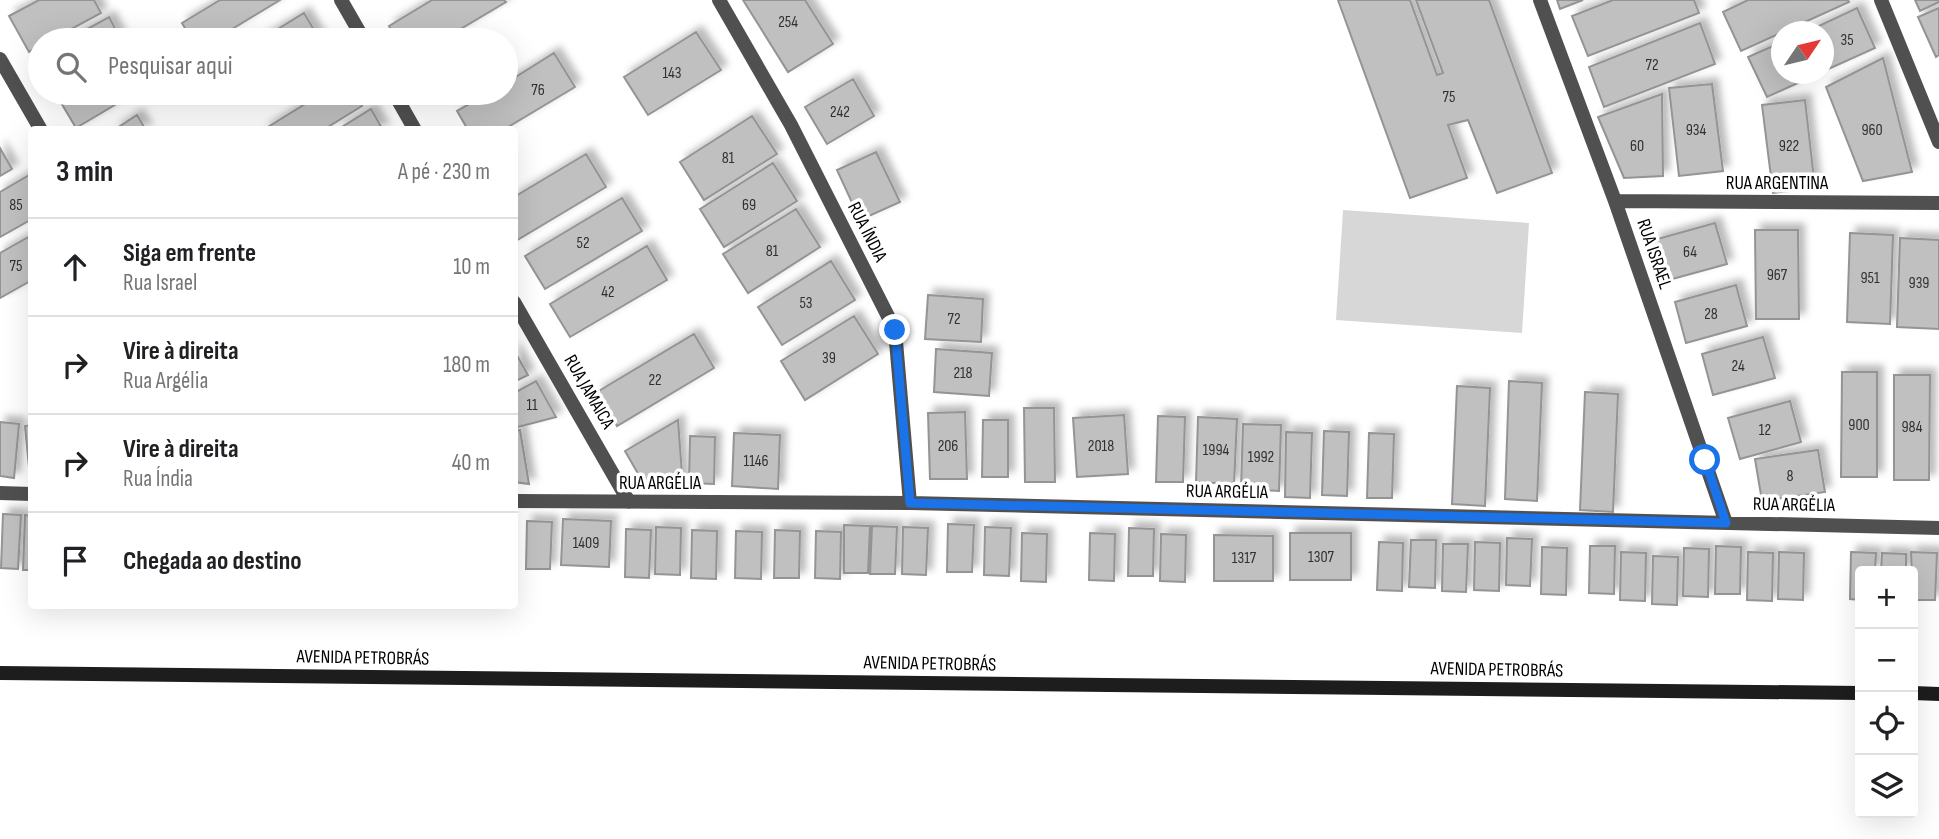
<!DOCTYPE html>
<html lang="pt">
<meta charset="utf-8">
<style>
body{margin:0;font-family:"Sofia Sans Condensed",sans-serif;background:#f6f6f6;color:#202124}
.controls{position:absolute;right:21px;bottom:21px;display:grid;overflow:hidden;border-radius:7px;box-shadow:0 7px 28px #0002}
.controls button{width:63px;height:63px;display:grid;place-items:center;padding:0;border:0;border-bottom:2px solid #e0e0e0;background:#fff;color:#202124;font:35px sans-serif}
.compass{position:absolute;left:1771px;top:21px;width:63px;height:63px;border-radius:50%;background:#fff;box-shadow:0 7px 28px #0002;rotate:55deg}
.stop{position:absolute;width:21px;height:21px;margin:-16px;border:5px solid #1a73e8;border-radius:50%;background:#fff}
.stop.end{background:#1a73e8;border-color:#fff;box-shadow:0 2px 7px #0008}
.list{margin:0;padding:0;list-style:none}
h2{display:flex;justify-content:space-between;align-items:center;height:91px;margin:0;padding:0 28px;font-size:30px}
h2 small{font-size:23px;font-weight:400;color:#757577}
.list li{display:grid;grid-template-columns:46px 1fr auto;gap:21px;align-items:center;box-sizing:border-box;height:98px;padding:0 28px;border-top:2px solid #e0e0e0}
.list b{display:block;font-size:26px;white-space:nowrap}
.list p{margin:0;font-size:23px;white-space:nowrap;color:#757577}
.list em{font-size:23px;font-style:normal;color:#757577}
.icon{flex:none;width:38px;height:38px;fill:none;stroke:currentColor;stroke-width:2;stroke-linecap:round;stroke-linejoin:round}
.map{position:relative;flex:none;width:1939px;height:839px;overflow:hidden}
.search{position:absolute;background:#fff;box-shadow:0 7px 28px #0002;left:28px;top:28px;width:490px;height:77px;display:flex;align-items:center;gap:18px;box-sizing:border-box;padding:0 24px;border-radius:38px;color:#757577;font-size:26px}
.panel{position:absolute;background:#fff;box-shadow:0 7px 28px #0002;left:28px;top:126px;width:490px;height:483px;border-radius:7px}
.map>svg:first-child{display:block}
</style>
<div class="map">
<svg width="1939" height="839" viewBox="0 0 1939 839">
<defs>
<filter id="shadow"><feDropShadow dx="6" dy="-6" stdDeviation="3.5" flood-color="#0004"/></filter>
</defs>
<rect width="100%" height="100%" fill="#fff"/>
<path fill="#d7d7d7" d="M1343,210L1529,223L1522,333L1336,320Z"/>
<path fill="#c0c0c0" stroke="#949494" stroke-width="2" filter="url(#shadow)" d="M39,0H94L101,13L51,40H40V46L29,52L9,16Z
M220,0H280L214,40H192L182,23Z
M432,0H504L506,2L442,40H397L389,26Z
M743,0H805L833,44L788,72Z
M1338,0H1410L1437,75L1443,73L1416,0H1489L1552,173L1497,193L1468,120L1448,125L1467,178L1410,198Z
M1557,0H1583L1560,9Z
M1613,0H1694L1699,13L1588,56L1572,16Z
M1748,0H1848L1849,2L1741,51L1723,12Z
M1915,0H1939V2L1920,11Z
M1857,8L1875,48L1824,71V32H1806Z
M1939,8V55L1936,57L1918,17Z
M304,13L320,40H260Z
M109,17L121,40H67Z
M1700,23L1715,64L1604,107L1589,67Z
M696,32L721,70L648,115L624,77Z
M1782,42V74H1818L1767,97L1748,57Z
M554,53L575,87L503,130H468L457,111L489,93H506V83Z
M1883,58L1912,172L1863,181L1826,87Z
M853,79L874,116L827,144L805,107Z
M1712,84L1723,171L1679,176L1669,88Z
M73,93H135L76,128L60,101Z
M323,93H354L362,106L323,130H263Z
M1662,94L1663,176L1624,178L1598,117Z
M1805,100L1815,188L1773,193L1762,105Z
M371,109L383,130H337Z
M137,115L146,130H114Z
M752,116L777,154L704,200L680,162Z
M0,148L12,169L0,176Z
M876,152L900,202L860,220L837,170Z
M586,154L606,187L514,242V197Z
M773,163L797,201L724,247L700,209Z
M31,174L32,219L0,237V192Z
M622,198L642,231L545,289L525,256Z
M796,209L820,247L748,293L723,254Z
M1715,223L1727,264L1665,281L1654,240Z
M1755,230H1798L1799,319H1756Z
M1850,233L1893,235L1890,324L1847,322Z
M32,235V280L0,298V253Z
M1900,238L1939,240V329L1897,327Z
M647,246L667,280L570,337L550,304Z
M831,261L855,300L782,345L758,307Z
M1736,285L1747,326L1686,343L1675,302Z
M928,295L983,299L981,342L925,339Z
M854,316L878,354L805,400L781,361Z
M694,334L714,368L617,426L597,392Z
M1763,337L1775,378L1713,395L1702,354Z
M936,349L992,353L989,396L934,392Z
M514,350L528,375L514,382Z
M1842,372H1877V477H1841Z
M1894,375H1930L1929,480H1894Z
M536,381L556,417L514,428V393Z
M1509,381L1542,383L1537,501L1505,499Z
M1457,386L1490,388L1485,506L1452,504Z
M1585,392L1618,394L1613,512L1580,510Z
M1790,401L1801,442L1740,459L1728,418Z
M1024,408H1054L1055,482H1025Z
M965,412L967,479H930L928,413Z
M1124,415L1128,474L1077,477L1073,418Z
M1158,416L1185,417L1183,482H1156Z
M1198,417L1237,419L1234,484L1196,482Z
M678,420L683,488L648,491L625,451Z
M983,420H1008V477H982Z
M0,422L19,424L14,478L0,476Z
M1243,424L1281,425L1279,491L1241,489Z
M32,425V478H30L25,426Z
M520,430L529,484L514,482V431Z
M1324,431L1349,432L1347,496L1322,495Z
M1286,432L1312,433L1310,498L1285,497Z
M734,433L780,435L778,489L732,486Z
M1369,433L1394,434L1392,498H1367Z
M690,436L715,437L714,484L689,483Z
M1818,450L1825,492L1762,501L1755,459Z
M3,514L21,515L18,569L1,568Z
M25,515L32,516V570H23Z
M563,519L611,521L609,567L561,565Z
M527,521L552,522L550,569H526Z
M948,524L974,525L972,572H947Z
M844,525L870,526L868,573H844Z
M872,526L897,527L895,574H870Z
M656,527L681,528L680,575L655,574Z
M903,527L928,528L926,575L902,574Z
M985,527L1011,528L1009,576L984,575Z
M1129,528L1154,529L1153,576H1128Z
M626,529L651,530L649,578L625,577Z
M692,530L717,531L716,579L691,578Z
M775,530L800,531L799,578H774Z
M736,531L762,532L761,579L735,578Z
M816,531L841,532L840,579L815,578Z
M1022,533L1047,534L1046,582L1021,581Z
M1090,533L1115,534L1114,581L1089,580Z
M1290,533H1351V580H1290Z
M1161,534L1186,535L1185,582L1160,581Z
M1214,535L1273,536V581H1214Z
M1507,538L1532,539L1530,586L1506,585Z
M1411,540H1436L1435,588L1409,587Z
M1379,542L1403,543L1402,591L1377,590Z
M1475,542L1500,543L1499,591L1474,590Z
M1443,544H1468L1466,592L1442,591Z
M1590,546H1615L1614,594L1589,593Z
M1716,546L1741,547L1740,594H1715Z
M1542,547L1567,548L1566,595L1541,594Z
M1684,548L1709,549L1708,597L1683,596Z
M1621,552L1646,553L1645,601L1620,600Z
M1748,552L1773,553L1772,601L1747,600Z
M1779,552L1804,553L1803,600L1778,599Z
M1851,552L1876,553L1875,571H1860V600L1850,599Z
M1911,552L1937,553L1935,600H1913Z
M1882,553L1906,554V571H1881Z
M1653,556L1678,557L1677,605L1652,604Z"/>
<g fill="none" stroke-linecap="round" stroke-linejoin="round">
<path stroke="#505050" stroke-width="14" d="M341,0L364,40
M719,0L791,125L895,330L910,503
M1540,0L1615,201L1726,523
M1881,0L1939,142
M0,59L41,130
M394,93L415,130
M1615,201L1939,203
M514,302L629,502
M0,493L32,494
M514,501L910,503L1939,528"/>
<path stroke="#1d1d1d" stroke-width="14" d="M0,673L1860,693
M1913,693L1939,694"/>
</g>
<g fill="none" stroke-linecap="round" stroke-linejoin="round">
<path stroke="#1a73e8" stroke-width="9" d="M895,330L910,503L1726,523L1705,460"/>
</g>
<g text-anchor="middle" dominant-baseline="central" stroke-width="7" stroke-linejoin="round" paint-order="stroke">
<g font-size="16" fill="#303030">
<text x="788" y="22">254</text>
<text x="1847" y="40">35</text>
<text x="1652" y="65">72</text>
<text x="672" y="73">143</text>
<text x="538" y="90">76</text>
<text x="1449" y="97">75</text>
<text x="840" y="112">242</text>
<text x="1696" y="130">934</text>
<text x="1872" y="130">960</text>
<text x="1637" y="146">60</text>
<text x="1789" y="146">922</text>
<text x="728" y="158">81</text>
<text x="16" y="205">85</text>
<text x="749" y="205">69</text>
<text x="583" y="243">52</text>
<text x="772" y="251">81</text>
<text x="1690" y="252">64</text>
<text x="16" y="266">75</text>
<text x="1777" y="275">967</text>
<text x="1870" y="278">951</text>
<text x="1919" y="283">939</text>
<text x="608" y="292">42</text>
<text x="806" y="303">53</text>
<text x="1711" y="314">28</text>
<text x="954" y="319">72</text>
<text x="829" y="358">39</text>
<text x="1738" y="366">24</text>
<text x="963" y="373">218</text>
<text x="655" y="380">22</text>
<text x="532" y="405">11</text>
<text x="1859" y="425">900</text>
<text x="1912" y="427">984</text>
<text x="1765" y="430">12</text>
<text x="948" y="446">206</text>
<text x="1101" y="446">2018</text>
<text x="1216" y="450">1994</text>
<text x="1261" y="457">1992</text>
<text x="756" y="461">1146</text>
<text x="1790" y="476">8</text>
<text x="586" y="543">1409</text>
<text x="1321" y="557">1307</text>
<text x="1244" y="558">1317</text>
</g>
<g font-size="19" fill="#000" stroke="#fff">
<text x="1777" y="183">RUA ARGENTINA</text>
<text transform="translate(867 232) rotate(63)">RUA ÍNDIA</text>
<text transform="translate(1654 254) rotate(71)">RUA ISRAEL</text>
<text transform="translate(589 392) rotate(60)">RUA JAMAICA</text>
<text x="660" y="483">RUA ARGÉLIA</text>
<text transform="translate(1227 492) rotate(1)">RUA ARGÉLIA</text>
<text transform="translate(1794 505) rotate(1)">RUA ARGÉLIA</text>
<text transform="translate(363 658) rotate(1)">AVENIDA PETROBRÁS</text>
<text transform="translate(930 664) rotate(1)">AVENIDA PETROBRÁS</text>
<text transform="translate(1497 670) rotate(1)">AVENIDA PETROBRÁS</text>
</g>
</g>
</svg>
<div class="controls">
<button>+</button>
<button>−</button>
<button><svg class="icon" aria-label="locate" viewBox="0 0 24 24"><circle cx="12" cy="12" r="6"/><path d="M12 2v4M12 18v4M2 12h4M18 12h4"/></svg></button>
<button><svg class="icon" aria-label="layers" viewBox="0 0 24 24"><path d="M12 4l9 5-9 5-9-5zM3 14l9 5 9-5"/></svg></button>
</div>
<svg class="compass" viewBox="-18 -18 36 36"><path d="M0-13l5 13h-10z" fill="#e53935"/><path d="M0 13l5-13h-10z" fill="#757577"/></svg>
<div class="stop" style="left:1705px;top:460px"></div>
<div class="stop end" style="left:895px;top:330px"></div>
<div class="search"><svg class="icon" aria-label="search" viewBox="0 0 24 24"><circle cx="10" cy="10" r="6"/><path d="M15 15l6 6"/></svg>Pesquisar aqui</div>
<section class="panel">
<h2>3 min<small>A pé · 230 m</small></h2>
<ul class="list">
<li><svg class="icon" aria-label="ahead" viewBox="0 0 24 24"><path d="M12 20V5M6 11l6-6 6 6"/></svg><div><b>Siga em frente</b><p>Rua Israel</p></div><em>10 m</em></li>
<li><svg class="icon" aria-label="right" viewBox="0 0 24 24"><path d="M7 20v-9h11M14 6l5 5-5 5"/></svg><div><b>Vire à direita</b><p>Rua Argélia</p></div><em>180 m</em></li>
<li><svg class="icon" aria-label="right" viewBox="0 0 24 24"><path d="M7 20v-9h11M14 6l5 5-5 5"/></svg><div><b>Vire à direita</b><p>Rua Índia</p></div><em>40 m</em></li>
<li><svg class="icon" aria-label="arrive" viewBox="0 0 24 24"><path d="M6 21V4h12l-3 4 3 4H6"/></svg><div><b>Chegada ao destino</b></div></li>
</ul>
</section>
</div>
